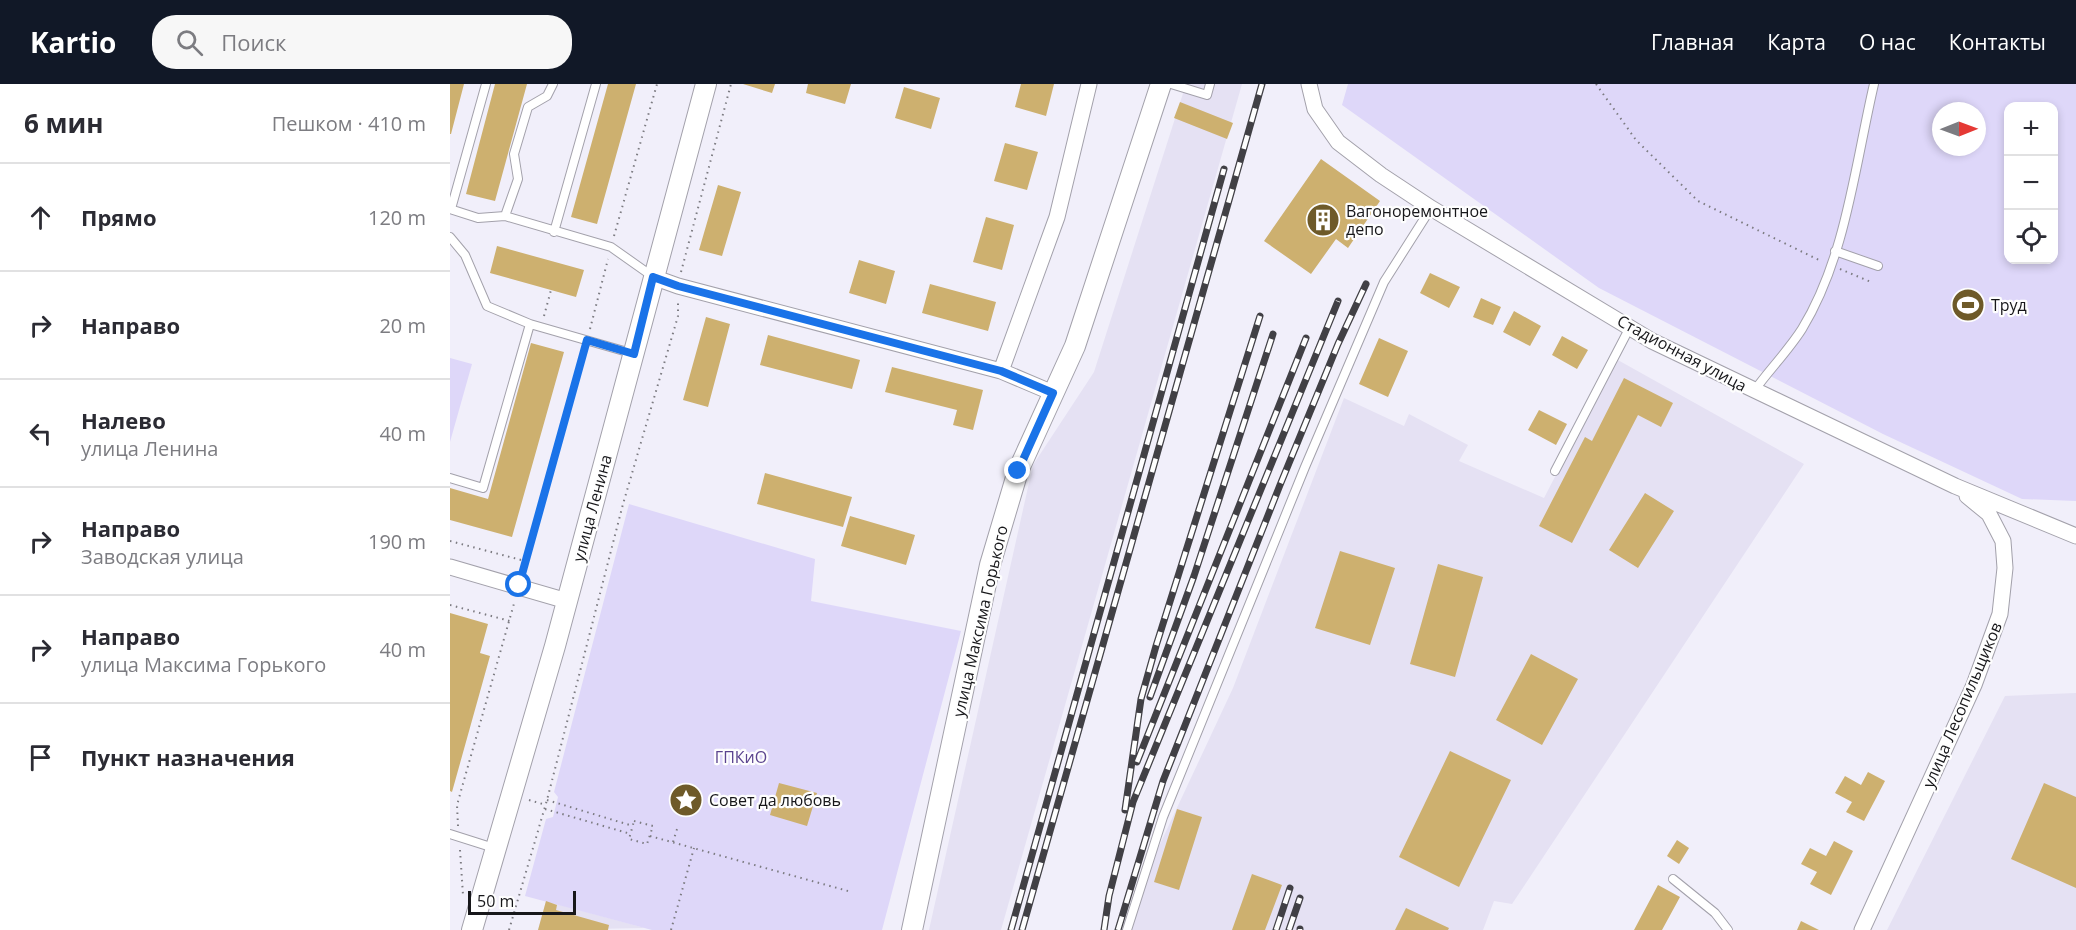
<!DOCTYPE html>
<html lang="ru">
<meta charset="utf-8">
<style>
body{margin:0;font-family:"Open Sans",sans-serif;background:#f7f7f7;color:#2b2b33}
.controls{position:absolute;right:18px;top:18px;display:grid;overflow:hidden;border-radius:12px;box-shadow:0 3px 9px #0003}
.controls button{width:54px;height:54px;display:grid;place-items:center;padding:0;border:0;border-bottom:2px solid #e1e1e2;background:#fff;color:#2b2b33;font:30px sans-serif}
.compass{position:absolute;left:1482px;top:18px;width:54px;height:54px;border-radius:50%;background:#fff;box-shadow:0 3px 9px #0003;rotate:89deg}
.scale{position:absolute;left:18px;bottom:15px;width:108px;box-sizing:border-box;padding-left:6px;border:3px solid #17171a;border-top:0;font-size:16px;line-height:21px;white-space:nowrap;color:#17171a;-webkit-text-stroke:4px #fefefe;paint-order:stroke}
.stop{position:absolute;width:18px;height:18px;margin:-14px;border:4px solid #1a73e8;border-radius:50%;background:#fff}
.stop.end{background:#1a73e8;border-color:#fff;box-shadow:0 2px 6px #0008}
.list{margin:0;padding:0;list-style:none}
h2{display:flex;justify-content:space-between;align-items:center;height:78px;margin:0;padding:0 24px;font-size:26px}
h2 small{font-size:20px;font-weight:400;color:#7c7c81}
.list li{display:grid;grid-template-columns:39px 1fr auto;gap:18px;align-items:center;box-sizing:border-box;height:108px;padding:0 24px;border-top:2px solid #e1e1e2}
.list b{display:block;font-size:22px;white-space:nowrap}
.list p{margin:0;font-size:20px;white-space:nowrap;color:#7c7c81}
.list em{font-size:20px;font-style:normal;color:#7c7c81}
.icon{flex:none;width:33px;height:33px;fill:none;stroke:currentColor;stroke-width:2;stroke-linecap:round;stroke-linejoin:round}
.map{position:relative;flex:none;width:1626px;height:846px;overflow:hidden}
header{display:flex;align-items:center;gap:36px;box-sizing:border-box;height:84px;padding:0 30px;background:#111827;color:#fff}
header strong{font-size:28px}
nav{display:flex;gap:33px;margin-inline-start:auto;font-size:21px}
.search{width:420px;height:54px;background:#f7f7f7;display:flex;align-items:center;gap:15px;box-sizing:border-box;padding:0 21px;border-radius:24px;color:#7c7c81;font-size:22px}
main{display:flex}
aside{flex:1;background:#fff}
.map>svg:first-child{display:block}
</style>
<header>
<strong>Kartio</strong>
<div class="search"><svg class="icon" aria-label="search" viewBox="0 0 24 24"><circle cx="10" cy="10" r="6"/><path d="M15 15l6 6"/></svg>Поиск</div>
<nav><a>Главная</a><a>Карта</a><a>О нас</a><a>Контакты</a></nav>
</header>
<main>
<aside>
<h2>6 мин<small>Пешком · 410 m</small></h2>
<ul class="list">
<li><svg class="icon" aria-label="ahead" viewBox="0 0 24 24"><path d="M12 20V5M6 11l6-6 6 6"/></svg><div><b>Прямо</b></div><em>120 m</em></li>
<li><svg class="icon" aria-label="right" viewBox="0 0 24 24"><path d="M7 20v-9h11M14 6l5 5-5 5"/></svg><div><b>Направо</b></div><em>20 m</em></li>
<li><svg class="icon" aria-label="left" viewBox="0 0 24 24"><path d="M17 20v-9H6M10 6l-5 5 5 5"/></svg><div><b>Налево</b><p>улица Ленина</p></div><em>40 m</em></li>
<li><svg class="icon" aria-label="right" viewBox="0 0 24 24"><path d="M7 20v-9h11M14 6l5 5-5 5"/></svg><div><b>Направо</b><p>Заводская улица</p></div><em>190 m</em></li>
<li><svg class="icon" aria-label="right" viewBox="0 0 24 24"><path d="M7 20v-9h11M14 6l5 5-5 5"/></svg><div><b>Направо</b><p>улица Максима Горького</p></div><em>40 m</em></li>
<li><svg class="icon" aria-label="arrive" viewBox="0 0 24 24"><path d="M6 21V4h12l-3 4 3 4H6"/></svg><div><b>Пункт назначения</b></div></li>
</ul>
</aside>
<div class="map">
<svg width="1626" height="846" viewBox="0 0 1626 846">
<rect width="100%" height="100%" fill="#f1effa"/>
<path fill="#e5e1f3" d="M736,0H792L551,846H479L583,381L644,288Z
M1166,275L1354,380L1062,820L1044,817L1033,846H681L704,773L783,604L894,314L954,342L959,330L1018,361L1009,377L1094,414Z
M1626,609V846H1437L1555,612Z
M96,817L195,844L88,846Z"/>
<path fill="#ded7f9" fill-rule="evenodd" d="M898,0H1626V417L1572,415L1433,350L1149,204L892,21ZM1558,22H1604V176H1558ZM1491,27H1527V63H1491Z
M0,274L22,280L0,358Z
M179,420L365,475L361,517L511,547L432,846H202L75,812L96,735L103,733L108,713L104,708Z"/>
<path fill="#cdb06f" d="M0,0H14L1,50H0Z
M45,0H77L45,117L16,110Z
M158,0H186L147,140L121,133Z
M293,0H325L322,9Z
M358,0H401L395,20L356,9Z
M571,0H604L596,32L565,23Z
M454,3L490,14L481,45L445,34Z
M730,18L783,39L777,55L724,34Z
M555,59L588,68L577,106L544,97Z
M871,75L930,117L898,164L886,155L861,190L814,157Z
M268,101L291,108L272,172L249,166Z
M536,133L564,141L552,186L523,178Z
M47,162L134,186L126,213L40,189Z
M409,176L445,187L436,220L399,209Z
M980,189L1010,203L999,224L970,209Z
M480,200L546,218L538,247L472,229Z
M1031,214L1051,223L1043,241L1023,233Z
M1064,227L1091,242L1080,262L1053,248Z
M256,233L280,240L258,323L233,316Z
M318,251L410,276L402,305L310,281Z
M1112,252L1138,266L1127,285L1102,271Z
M929,254L958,267L938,313L909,300Z
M81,259L114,268L62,453L0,436V404L38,415Z
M442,283L533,306L523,346L503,341L507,326L435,308Z
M1174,294L1223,319L1211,343L1188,331L1122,459L1089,442L1135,353L1142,357Z
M1089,326L1117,340L1106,361L1078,346Z
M315,389L402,413L393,443L307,420Z
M1195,409L1224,427L1188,484L1159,466Z
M400,432L465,451L456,481L391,462Z
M890,467L945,484L920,561L865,544Z
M988,480L1033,493L1005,593L960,580Z
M0,529L38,540L30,569L40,572L2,708L0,707Z
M1081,570L1128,595L1092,661L1046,636Z
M1000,667L1061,696L1009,803L949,773Z
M1418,688L1435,697L1414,737L1396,728L1402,718L1385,709L1395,692L1411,701Z
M329,699L367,709L357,742L320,731Z
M1594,699L1626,713V804L1561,775Z
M727,725L752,733L729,806L704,798Z
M1227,756L1239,764L1229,780L1217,772Z
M1384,757L1403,767L1381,811L1360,800L1367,788L1351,780L1360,764L1376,772Z
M802,790L832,801L815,846H782Z
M1208,801L1230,813L1212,846H1184Z
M96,817L107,821L106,826L159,841L158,846H88Z
M956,824L999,844L998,846H945Z
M1351,837L1369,846H1347Z"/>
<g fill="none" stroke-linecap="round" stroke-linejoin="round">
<g stroke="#a3a1ab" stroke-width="10">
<path id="lane" d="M721,0L757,11L760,0
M0,125L28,134L55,132L161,163L202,192
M1,125L36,0
M55,132L68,95L64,70L78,23L97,12L103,0
M104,148L146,0
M0,153L15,171L37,222L80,240
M1385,167L1428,182
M1304,307C1319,286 1338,267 1352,245C1396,173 1405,81 1424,0
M1105,387L1180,243
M0,394L33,404L80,240L181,269
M0,750L44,764
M1223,795L1265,829L1278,846
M677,846L713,733L855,383L934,198L981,124"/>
</g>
<g stroke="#a3a1ab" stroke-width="17">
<path id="street" d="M859,0L865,25L888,58L931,91L981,124L1202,257L1505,402L1626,452
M203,193L228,202L551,287L603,309
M551,287L607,133L639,0
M0,483L117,517
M1412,846L1524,601L1550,530L1555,484L1553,457L1539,430L1517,412"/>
</g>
<g stroke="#a3a1ab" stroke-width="22">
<path id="secondary" d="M22,846L105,562L256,0
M462,846L540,481L568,387L625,262L711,0"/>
</g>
<path stroke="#7c7b81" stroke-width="2" stroke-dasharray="1.5 4.5" stroke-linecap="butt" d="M1146,0L1186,56L1248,117L1371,177
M164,152L207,0
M1390,185L1421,198
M231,188L281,0
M94,232L101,206
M140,245L158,175
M0,457L75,477
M73,487L134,267
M0,521L60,537
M79,716L96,721
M97,716L183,742
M95,725L181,750
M184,737L203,742L197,760L179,755Z
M8,742L7,721L65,516
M200,752L398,807
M223,758L228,742
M10,766L13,811
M59,846L97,716L173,420L228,232V218
M221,846L244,764"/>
<use href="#lane" stroke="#fff" stroke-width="8"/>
<use href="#street" stroke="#fff" stroke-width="15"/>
<use href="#secondary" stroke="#fff" stroke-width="20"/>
<g stroke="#414045" stroke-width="7">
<path id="rail" d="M700,613L744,492L823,250
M687,678L856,254
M675,726L691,615L706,562L810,232
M561,846L774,85
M572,846L812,0
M654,846L659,812L683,718L888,217
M668,846L713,697L830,401L888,260L916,200
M826,846L840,804
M839,846L850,814
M850,846V845"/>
</g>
<use href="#rail" stroke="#fefefe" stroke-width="4.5" stroke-dasharray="14" stroke-linecap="butt"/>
</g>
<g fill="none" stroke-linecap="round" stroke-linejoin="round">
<path stroke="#1a73e8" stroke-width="8" d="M69,501L137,256L184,270L203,193L228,202L551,287L603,309L568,387"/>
</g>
<defs>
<g id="building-disc" transform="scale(1.725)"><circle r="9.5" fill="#6e5a29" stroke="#fefefe"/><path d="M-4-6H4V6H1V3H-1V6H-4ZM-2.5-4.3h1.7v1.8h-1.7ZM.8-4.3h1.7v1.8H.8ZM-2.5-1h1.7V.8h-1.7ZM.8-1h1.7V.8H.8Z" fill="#fff"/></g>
<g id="stadium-disc" transform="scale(1.725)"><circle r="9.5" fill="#6e5a29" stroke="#fefefe"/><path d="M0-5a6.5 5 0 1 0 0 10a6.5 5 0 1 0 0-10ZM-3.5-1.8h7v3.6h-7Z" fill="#fff"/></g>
<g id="sight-disc" transform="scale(1.725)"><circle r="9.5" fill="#6e5a29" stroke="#fefefe"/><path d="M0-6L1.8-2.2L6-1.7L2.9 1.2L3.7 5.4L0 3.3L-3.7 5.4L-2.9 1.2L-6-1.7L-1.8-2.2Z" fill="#fff"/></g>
</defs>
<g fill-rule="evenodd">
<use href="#building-disc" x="873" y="136"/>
<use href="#stadium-disc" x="1518" y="221"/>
<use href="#sight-disc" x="236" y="716"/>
</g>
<g text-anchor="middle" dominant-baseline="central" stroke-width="4.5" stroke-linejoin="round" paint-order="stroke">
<g font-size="16" fill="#17171a" stroke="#fefefe" text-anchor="start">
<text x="896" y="127">Вагоноремонтное<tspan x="896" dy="18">депо</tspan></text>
<text x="1541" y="221">Труд</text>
<text x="259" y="716">Совет да любовь</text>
</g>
<g font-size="16" fill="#17171a" stroke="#fefefe">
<text transform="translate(1232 269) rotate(28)">Стадионная улица</text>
<text transform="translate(142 424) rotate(-75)">улица Ленина</text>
<text transform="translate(530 537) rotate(-77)">улица Максима Горького</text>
<text transform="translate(1512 621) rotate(-67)">улица Лесопильщиков</text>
</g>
<g font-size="16" fill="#5b448f" stroke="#fefefe">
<text x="291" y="673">ГПКиО</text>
</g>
</g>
</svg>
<div class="controls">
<button>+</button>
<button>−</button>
<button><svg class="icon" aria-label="locate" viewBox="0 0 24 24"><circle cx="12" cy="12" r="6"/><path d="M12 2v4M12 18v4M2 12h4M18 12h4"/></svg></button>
</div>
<svg class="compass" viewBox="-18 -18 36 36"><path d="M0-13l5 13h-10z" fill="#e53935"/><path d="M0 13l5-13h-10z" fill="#7c7c81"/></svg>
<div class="scale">50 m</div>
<div class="stop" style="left:69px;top:501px"></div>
<div class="stop end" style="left:568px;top:387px"></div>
</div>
</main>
